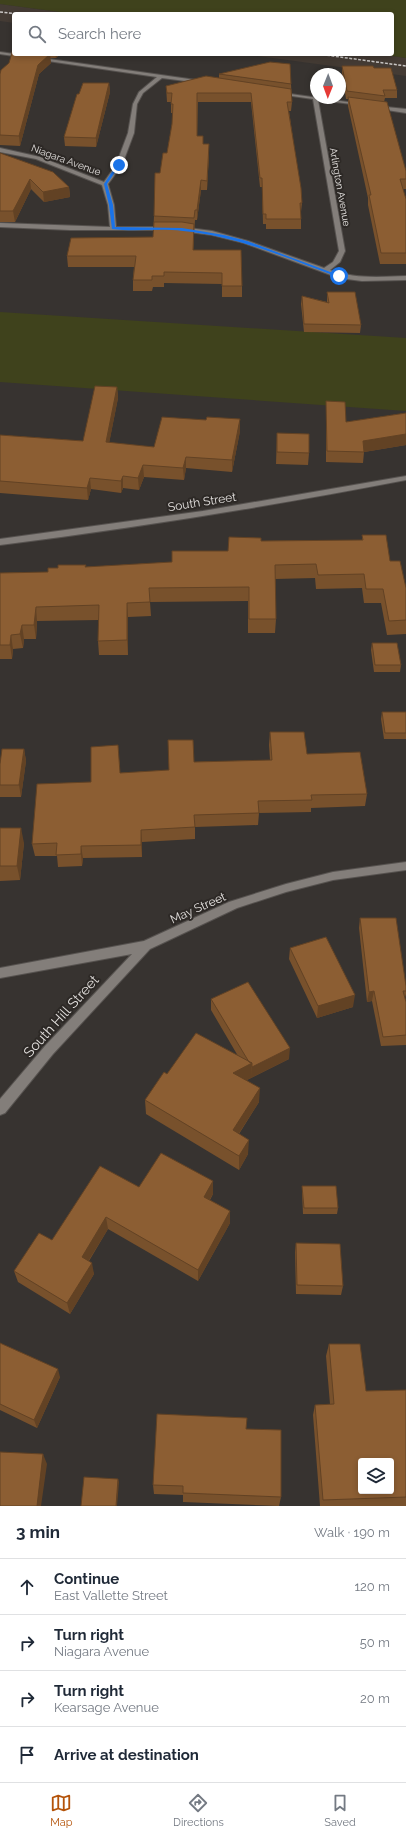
<!DOCTYPE html>
<meta charset="utf-8">
<style>
body{margin:0;font-family:Raleway,sans-serif;background:#f2f2f3;color:#1f2937}
.controls{position:absolute;right:12px;bottom:12px;display:grid;overflow:hidden;border-radius:4px;box-shadow:0 2px 6px #0003}
.controls button{width:36px;height:36px;display:grid;place-items:center;padding:0;border:0;border-bottom:1px solid #e0e1e3;background:#fff;color:#1f2937;font:20px sans-serif}
.compass{position:absolute;left:310px;top:68px;width:36px;height:36px;border-radius:50%;background:#fff;box-shadow:0 2px 6px #0003;rotate:181deg}
.stop{position:absolute;width:12px;height:12px;margin:-9px;border:3px solid #1a73e8;border-radius:50%;background:#fff}
.stop.end{background:#1a73e8;border-color:#fff;box-shadow:0 1px 4px #0008}
.list{margin:0;padding:0;list-style:none}
h2{display:flex;justify-content:space-between;align-items:center;height:52px;margin:0;padding:0 16px;font-size:17px}
h2 small{font-size:13px;font-weight:400;color:#747a83}
.list li{display:grid;grid-template-columns:26px 1fr auto;gap:12px;align-items:center;box-sizing:border-box;height:56px;padding:0 16px;border-top:1px solid #e0e1e3}
.list b{display:block;font-size:15px;white-space:nowrap}
.list p{margin:0;font-size:13px;white-space:nowrap;color:#747a83}
.list em{font-size:13px;font-style:normal;color:#747a83}
.icon{flex:none;width:22px;height:22px;fill:none;stroke:currentColor;stroke-width:2;stroke-linecap:round;stroke-linejoin:round}
.map{position:relative;flex:none;width:406px;height:1506px;overflow:hidden}
.search{position:absolute;background:#fff;box-shadow:0 2px 6px #0003;left:12px;right:12px;top:12px;height:44px;display:flex;align-items:center;gap:10px;box-sizing:border-box;padding:0 14px;border-radius:4px;color:#747a83;font-size:15px}
.sheet{height:276px;background:#fff}
nav{display:flex;justify-content:space-around;align-items:center;box-sizing:border-box;height:56px;border-top:1px solid #e0e1e3;background:#fff;font-size:11px;color:#747a83}
nav a{display:grid;justify-items:center;gap:2px}
nav .on{color:#b45309}
.map>svg:first-child{display:block}
</style>
<div class="map">
<svg width="406" height="1506" viewBox="0 0 406 1506">
<rect width="100%" height="100%" fill="#373330"/>
<path fill="#443b34" d="M0,4L75,14H14V23L0,21Z
M243,54H379L406,58V76Z"/>
<path fill="#3f421c" d="M0,0H406V58L379,54H392V14H75L0,4Z
M0,312L406,338V411L0,382Z"/>
<g fill="none" stroke-linecap="round" stroke-linejoin="round">
<g stroke="#56524f" stroke-width="2">
<path id="street" d="M0,52L203,81L201,83L162,78L143,93L137,104L134,133L122,165L108,184L114,205L116,227H165L168,229L167,230H70L0,227V223L110,227L108,205L102,185L36,159L0,152V148L40,157L104,182L116,165L128,133L133,104L139,92L157,77L0,54Z
M276,92L362,104L360,105L318,100L345,251L340,262L330,270C354,279 380,277 406,276V280L362,281L339,278L244,243L212,235L181,231L178,229L181,227L212,231L248,241L324,268L333,262L339,251L313,99L278,94Z
M376,106L406,109V113L374,108Z
M406,476V480C271,506 136,528 0,545V539L203,511Z
M406,862V870L333,880L286,892L237,908L150,949L53,1054L5,1113L0,1115V1099L45,1046L132,954L0,978V968L144,941L229,902L286,884L333,872Z"/>
</g>
<use href="#street" fill="#837e7a" fill-rule="evenodd"/>
<path stroke="#cbc8c6" stroke-width="1.5" stroke-dasharray="3 1.5" stroke-linecap="butt" d="M0,12L18,14
M318,54L406,66"/>
</g>
<path fill="#78512c" d="M14,54H60L56,58H50L51,63L39,74L20,146L0,145V74L9,63Z
M342,66L374,68L397,90V98H385L384,102L406,171V189H403L406,199V264H380L368,205V198L348,106V99H346L342,73Z
M219,74L291,84L292,102L291,111H289L302,203L301,212V229H266V224H263L262,187H260L251,102H198L197,136L209,153L207,190H201L197,220H195L193,250L242,286V297H222V284L164,283V287H153L152,291H133V280L134,267H68L67,256L153,237L154,216L160,173L167,153L172,124L173,113H171V102H167L166,86L219,78Z
M109,83L110,92L96,147L65,146L64,137L79,94Z
M0,153L69,187L70,197L44,202L31,189L15,222H0Z
M327,292L361,325L360,333L304,332L301,304L302,296L327,302Z
M117,387L118,398L109,443L154,447L240,431L232,472L186,468L184,480L144,477L139,490L123,488L121,493L91,489L88,500L0,493V435L83,441Z
M326,401L346,422L406,413V445L364,452L363,463L326,462Z
M277,433L309,453L308,465L276,464Z
M362,535L390,561L406,588V634L387,635L381,603H364L362,588L316,589L315,578L275,579L276,619L275,633H248V601L150,602L151,616L128,617V655H99L98,641L99,620L37,621L36,639H24L23,648L13,649L12,659H0V573L48,572L86,567L172,562L228,551L261,541L362,540Z
M372,643L401,665L400,672H374L371,650Z
M382,712H406V739H384L381,719Z
M270,732L307,754L367,794L365,806L311,808V812L259,813L258,825L195,827V839L142,842V857L83,858L82,866L58,867L57,856H35L32,844L91,782L119,758L120,773L169,770L194,762L270,760L269,745Z
M24,749L26,761L21,797H0V764Z
M0,828L24,843L20,880L0,881Z
M360,918L406,986V994L405,998L406,1002V1045L381,1046L372,1001L367,1002L359,928Z
M290,948L353,1007L317,1018L289,959Z
M211,999L289,1059L247,1080L259,1102L239,1134L248,1154L239,1170L146,1114L145,1100L167,1074L238,1056L211,1010Z
M302,1186L338,1208L337,1214H303L302,1192Z
M139,1187L213,1194L210,1200L230,1211V1223L198,1281L108,1229L89,1261L94,1274L70,1314L18,1282L14,1271L52,1240Z
M296,1243L343,1286L341,1295L296,1294L295,1252Z
M0,1343L60,1377L37,1428L0,1410Z
M329,1344L366,1391L406,1390V1506H320L313,1415L315,1405L330,1404L326,1356Z
M246,1429L281,1497L279,1506L183,1502V1495L154,1494L153,1485Z"/>
<path fill="#624224" d="M50,54L51,63L39,74L20,146L19,136L38,65Z
M55,54H60L56,58Z
M109,83L110,92L96,147V138Z
M209,144V153L207,190V181Z
M30,179L31,189L15,222L13,211Z
M201,180V190L197,220V210Z
M69,187L70,197L44,202L43,192Z
M194,224V234L193,261V250Z
M117,387L118,398L107,454L106,442Z
M240,419V431L232,472V460Z
M406,434V445L364,452L363,441Z
M186,457V468L184,480L183,468Z
M143,465L144,477L139,490L138,478Z
M123,476V488L121,493V481Z
M90,478L91,489L88,500L87,488Z
M127,603L128,617V655L127,640Z
M36,607L37,621L36,639L34,625Z
M22,625L24,639L23,648L20,634Z
M11,635L13,649L12,659L10,645Z
M24,749L26,761L21,797L19,785Z
M21,828L24,843L20,880L17,866Z
M141,830L142,842V857L141,845Z
M81,846L83,858L82,866L81,854Z
M374,991L372,1001L367,1002L369,992Z
M355,995L353,1007L317,1018L318,1006Z
M290,1048L289,1059L251,1078L252,1067Z
M252,1063L251,1078L233,1087V1073Z
M260,1088L259,1102L232,1144L233,1130Z
M249,1140L248,1154L239,1170V1156Z
M213,1181V1194L204,1209V1197Z
M230,1211V1223L198,1281V1270Z
M106,1217L108,1229L84,1268L82,1257Z
M92,1263L94,1274L70,1314L67,1303Z
M58,1369L60,1377L37,1428L34,1420Z
M43,1454L47,1464L41,1506H37Z
M118,1479L119,1482L117,1506H116Z"/>
<path fill="#8c5e33" stroke="#624224" fill-rule="evenodd" d="M13,49H14V54H50L38,65L19,136L0,135V74L1,70L9,63Z
M270,62L290,64L291,84L219,74Z
M342,66H373L374,68H391L397,90H383L385,96L347,91Z
M206,76L291,89L292,102H287L301,188L302,203H300L301,219H266V214H263L262,178H260L251,93H197V136H203V144H209L207,181L201,180L197,210H195L194,218L154,216L155,173H160L163,153H167L172,124L173,104H171L172,93H167L166,86Z
M83,83H109L96,138L64,137L77,94H79Z
M348,97L387,102L406,171V179H400L406,199V253H381L369,195H371Z
M0,153L53,172L69,187L43,192L30,179L13,211H0Z
M154,222H182L194,224L193,250H241L242,286H222V273L164,272V276H152V280H133L136,256H67L71,238L153,237Z
M327,292H355L361,325L304,324L302,296L329,303Z
M95,386L117,387L106,442L154,447L162,417L206,420L207,417L240,419L232,460L186,457L183,468L143,465L138,478L123,476L121,481L90,478L87,488L0,481V435L83,441Z
M326,401L345,402L346,422L406,413V434L363,441L364,452L327,451Z
M277,433L309,434V453L277,452Z
M362,535H386L390,561H400L406,588V620L389,621L383,589H366L364,574L318,575L316,564L275,565L276,619H249V587L149,588L150,602L127,603V640L98,641L99,605L36,607L34,625H22L20,634L11,635L10,645H0V573L48,572V568H58V565H86L85,567L172,562V551H228L229,537L261,538V541L363,540Z
M372,643H397L401,665H375Z
M382,712H406V733H385Z
M270,732H304L307,754L360,752L367,794L311,795L312,800L258,801L259,813L194,815L195,827L141,830V845L81,846V854L56,855L57,843L32,844L37,784L91,782V747L118,745L120,773L169,770L168,740H193L194,762L272,760Z
M2,749H24L19,785H0V764Z
M0,828H21L17,866H0Z
M360,918H396L406,986V991H403L406,1002V1035L383,1037L374,991L369,992Z
M326,937L355,995L318,1006L290,948Z
M248,982L290,1048L252,1067V1063L249,1062L211,999Z
M196,1033L252,1063L233,1073L260,1088L233,1130L249,1140L239,1156L145,1100L164,1072L167,1074Z
M161,1153L213,1181L204,1197L230,1211L198,1270L106,1217L82,1257L92,1263L67,1303L14,1271L39,1233L52,1240L100,1166L139,1187Z
M302,1186H336L338,1208H304Z
M296,1243L340,1244L343,1286L297,1285Z
M0,1343L58,1369L34,1420L0,1404Z
M329,1344H360L366,1391L406,1390V1497L323,1500L315,1405L334,1404ZM361,1461H391V1491H361Z
M157,1414L247,1418L246,1429L281,1430V1497L183,1493V1486L153,1485Z
M0,1452L43,1454L37,1506H0Z
M84,1477L118,1479L116,1506H81Z"/>
<path fill="#1a73e8" d="M117,164L120,165L107,184L113,205L115,227L182,228L224,235L247,241L341,276L338,277C287,258 237,236 183,231C159,228 135,232 112,229L109,205L104,184Z"/>
<g text-anchor="middle" dominant-baseline="central" stroke-width="4" stroke-linejoin="round" paint-order="stroke">
<g font-size="10" fill="#e3e0de" stroke="#2d2926">
<text transform="translate(66 160) rotate(20)">Niagara Avenue</text>
<text transform="translate(340 187) rotate(80)">Arlington Avenue</text>
</g>
<g font-size="12" fill="#e3e0de" stroke="#2d2926">
<text transform="translate(202 502) rotate(-9)">South Street</text>
<text transform="translate(198 908) rotate(-24)">May Street</text>
</g>
<g font-size="14" fill="#e3e0de" stroke="#2d2926">
<text transform="translate(61 1016) rotate(-48)">South Hill Street</text>
</g>
</g>
</svg>
<div class="controls">
<button><svg class="icon" aria-label="layers" viewBox="0 0 24 24"><path d="M12 4l9 5-9 5-9-5zM3 14l9 5 9-5"/></svg></button>
</div>
<svg class="compass" viewBox="-18 -18 36 36"><path d="M0-13l5 13h-10z" fill="#e53935"/><path d="M0 13l5-13h-10z" fill="#747a83"/></svg>
<div class="stop" style="left:339px;top:276px"></div>
<div class="stop end" style="left:119px;top:165px"></div>
<div class="search"><svg class="icon" aria-label="search" viewBox="0 0 24 24"><circle cx="10" cy="10" r="6"/><path d="M15 15l6 6"/></svg>Search here</div>
</div>
<section class="sheet">
<h2>3 min<small>Walk · 190 m</small></h2>
<ul class="list">
<li><svg class="icon" aria-label="ahead" viewBox="0 0 24 24"><path d="M12 20V5M6 11l6-6 6 6"/></svg><div><b>Continue</b><p>East Vallette Street</p></div><em>120 m</em></li>
<li><svg class="icon" aria-label="right" viewBox="0 0 24 24"><path d="M7 20v-9h11M14 6l5 5-5 5"/></svg><div><b>Turn right</b><p>Niagara Avenue</p></div><em>50 m</em></li>
<li><svg class="icon" aria-label="right" viewBox="0 0 24 24"><path d="M7 20v-9h11M14 6l5 5-5 5"/></svg><div><b>Turn right</b><p>Kearsage Avenue</p></div><em>20 m</em></li>
<li><svg class="icon" aria-label="arrive" viewBox="0 0 24 24"><path d="M6 21V4h12l-3 4 3 4H6"/></svg><div><b>Arrive at destination</b></div></li>
</ul>
</section>
<nav>
<a class="on"><svg class="icon" aria-label="map" viewBox="0 0 24 24"><path d="M3 6l6-2 6 2 6-2v14l-6 2-6-2-6 2zM9 4v14M15 6v14"/></svg>Map</a>
<a><svg class="icon" aria-label="directions" viewBox="0 0 24 24"><path d="M12 3l9 9-9 9-9-9zM9 14v-3h6M13 9l2 2-2 2"/></svg>Directions</a>
<a><svg class="icon" aria-label="saved" viewBox="0 0 24 24"><path d="M7 4h10v16l-5-4-5 4z"/></svg>Saved</a>
</nav>
